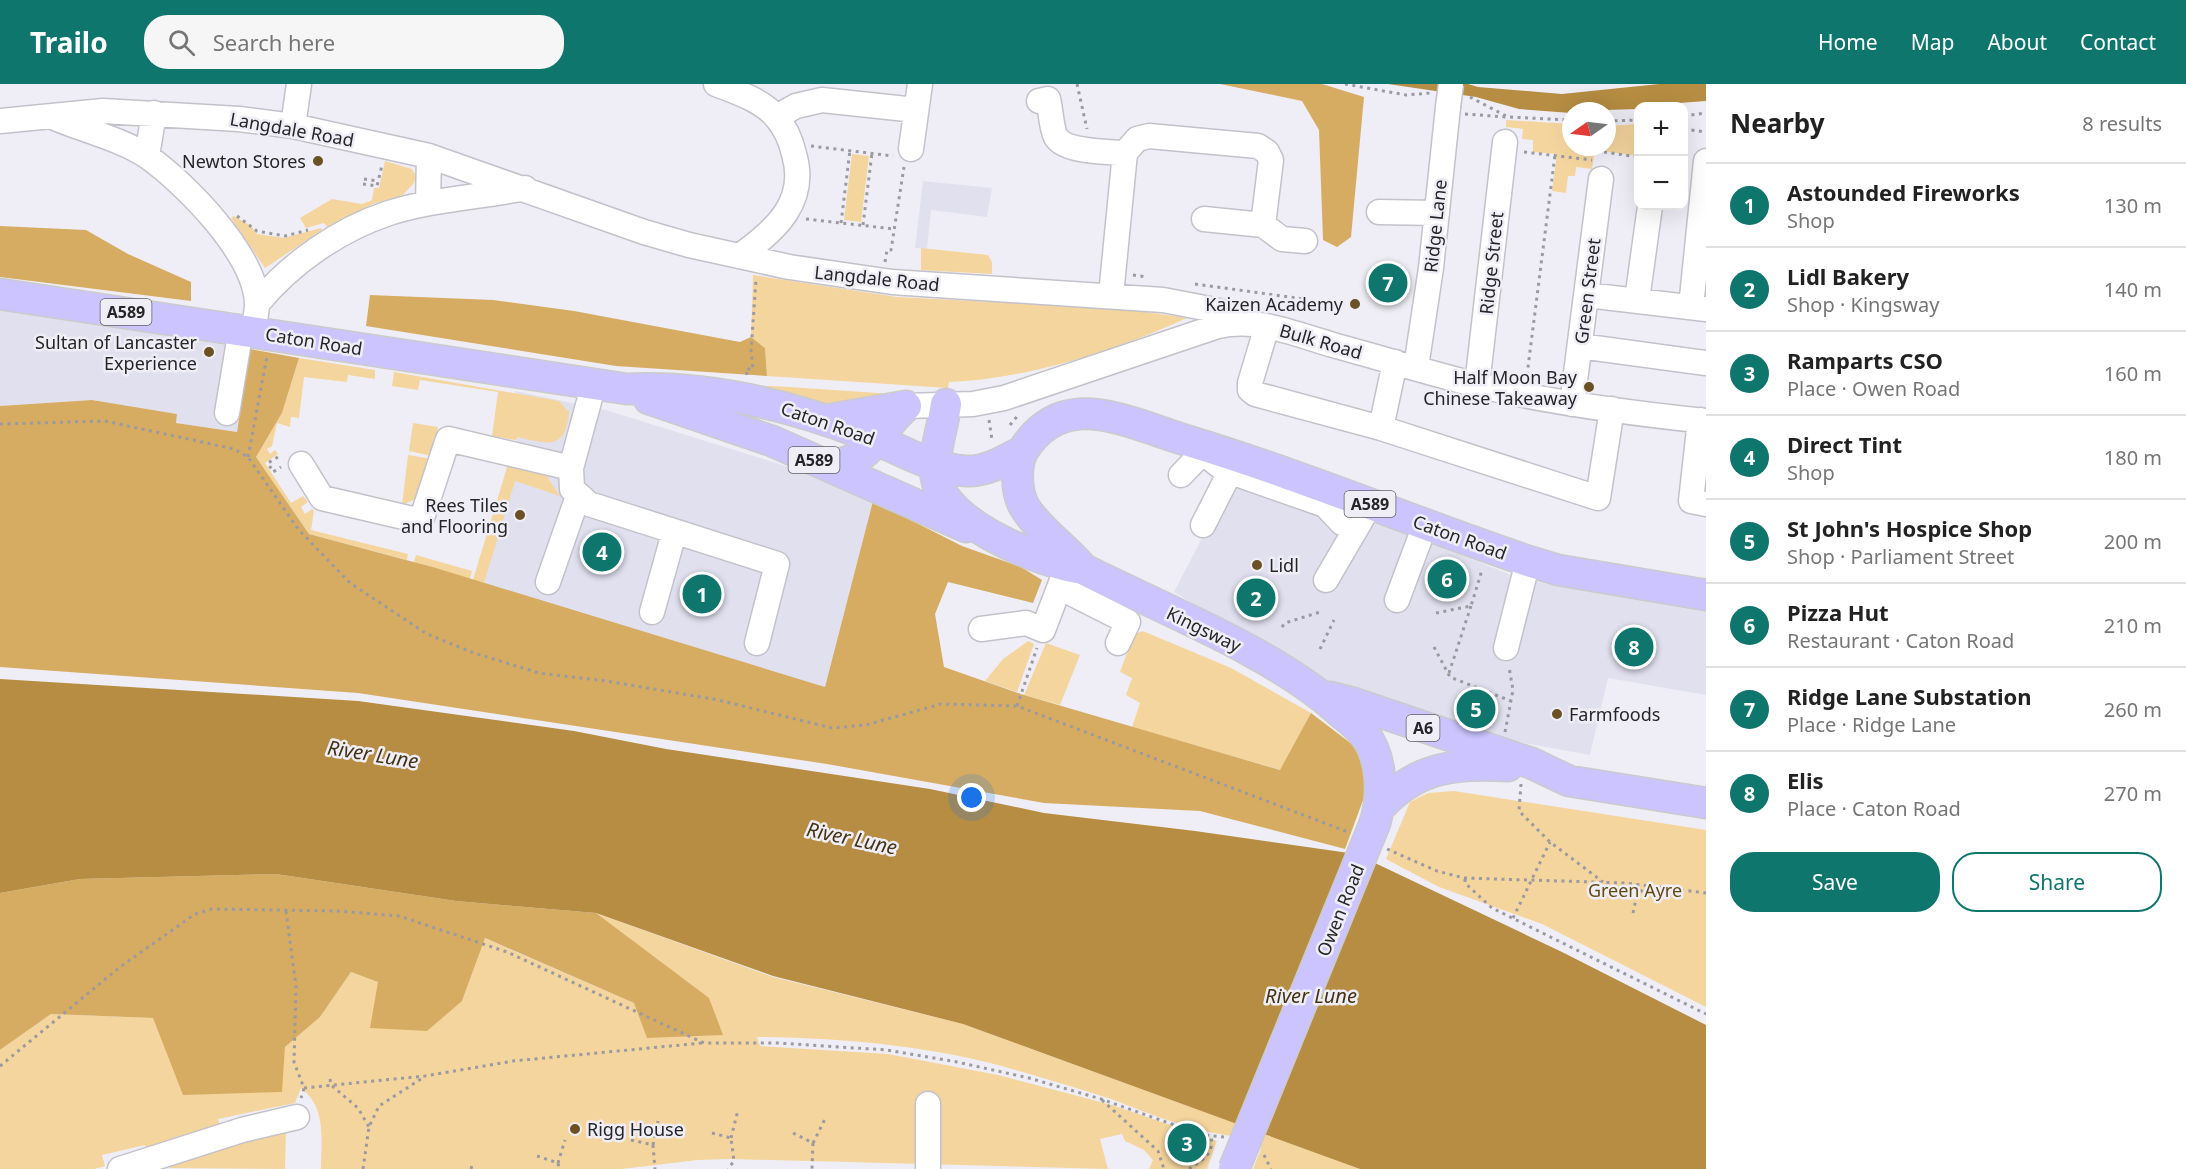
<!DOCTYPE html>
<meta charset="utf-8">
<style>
body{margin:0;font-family:"Noto Sans",sans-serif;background:#f6f6f6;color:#222}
.controls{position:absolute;right:18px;top:18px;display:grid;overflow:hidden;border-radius:12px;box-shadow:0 6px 24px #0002}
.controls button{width:54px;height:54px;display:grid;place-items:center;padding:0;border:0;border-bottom:2px solid #e0e0e0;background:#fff;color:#222;font:30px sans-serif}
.compass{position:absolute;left:1562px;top:18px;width:54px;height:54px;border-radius:50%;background:#fff;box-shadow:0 6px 24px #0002;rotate:256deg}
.you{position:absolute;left:972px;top:714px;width:21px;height:21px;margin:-15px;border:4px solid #fff;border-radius:50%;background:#1a73e8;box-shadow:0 0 0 9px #1a73e833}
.badge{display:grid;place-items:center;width:39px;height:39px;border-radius:50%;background:#0f766e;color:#fff;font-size:20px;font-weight:700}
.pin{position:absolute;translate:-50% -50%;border:3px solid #fff;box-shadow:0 2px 6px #0006}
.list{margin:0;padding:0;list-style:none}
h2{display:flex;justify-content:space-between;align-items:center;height:78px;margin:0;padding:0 24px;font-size:26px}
h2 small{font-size:20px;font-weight:400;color:#767676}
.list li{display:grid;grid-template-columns:39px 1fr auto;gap:18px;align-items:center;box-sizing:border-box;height:84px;padding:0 24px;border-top:2px solid #e0e0e0}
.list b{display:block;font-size:22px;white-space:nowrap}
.list p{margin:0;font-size:20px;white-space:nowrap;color:#767676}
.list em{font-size:20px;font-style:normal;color:#767676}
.actions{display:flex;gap:12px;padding:18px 24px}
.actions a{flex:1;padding:14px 0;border:2px solid #0f766e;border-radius:24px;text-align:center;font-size:21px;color:#0f766e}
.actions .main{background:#0f766e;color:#fff}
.icon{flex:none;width:33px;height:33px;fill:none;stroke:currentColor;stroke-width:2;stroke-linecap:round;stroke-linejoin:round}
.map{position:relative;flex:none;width:1706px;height:1085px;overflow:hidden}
header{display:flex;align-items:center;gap:36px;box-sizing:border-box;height:84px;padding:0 30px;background:#0f766e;color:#fff}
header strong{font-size:28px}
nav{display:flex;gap:33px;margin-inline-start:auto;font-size:21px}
.search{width:420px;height:54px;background:#f6f6f6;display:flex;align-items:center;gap:15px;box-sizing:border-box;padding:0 21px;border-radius:24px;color:#767676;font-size:22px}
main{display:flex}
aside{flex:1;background:#fff}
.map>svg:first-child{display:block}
</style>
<header>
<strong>Trailo</strong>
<div class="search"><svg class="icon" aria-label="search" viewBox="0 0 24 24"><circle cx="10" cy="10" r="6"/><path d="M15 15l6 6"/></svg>Search here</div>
<nav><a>Home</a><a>Map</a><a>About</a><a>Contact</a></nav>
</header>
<main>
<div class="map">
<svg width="1706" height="1085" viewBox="0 0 1706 1085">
<rect width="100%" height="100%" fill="#efeef6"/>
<path fill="#e1e0ef" d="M923,97L992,104L987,133L931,126L927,165L915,164Z
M0,225L250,265L237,348L176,339L177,330L92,316L0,322Z
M515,307L606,326L808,389L873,417L825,603L473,496L518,353Z
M1240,381L1516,493L1546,500L1706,523V611L1608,594L1590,671L1513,657L1505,658L1329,601L1174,508Z"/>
<path fill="#f5d59e" d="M1506,36L1571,40V63H1607V42L1638,40V72L1595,66L1592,85L1576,83L1575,92H1568L1566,109L1552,107L1557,70L1533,68V56L1522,55L1523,45L1506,43Z
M852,70L869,72L861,138L844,136Z
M385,77L412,85L416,92L414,99L403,111L373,120L327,143L324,139L306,144L300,134L332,115L362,120L372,116L374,104H379Z
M234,132L251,142L257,150L284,154L321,144L322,146L265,184L231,134Z
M921,164L988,171L992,178V190L921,186Z
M753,191L897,213L1125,225L1187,234C1115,267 1027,295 949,298L948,304L767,292L765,264L751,253Z
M299,274L375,286V295L348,291L347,298L304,293L299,334L291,333L290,343L277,339L272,362L267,365L270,370L275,366L278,370L265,379L291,419L303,412L308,418L301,423L305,430L312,425L314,427L311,446L408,470L407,476L309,450L256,373L282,329Z
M394,288L559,317L569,328C566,367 547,360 518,353L516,356L492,352L498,308L420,296L418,306L392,302Z
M753,302H774L908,311L832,323Z
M413,339L438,343L432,372L409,367Z
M408,371L432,375L418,414L402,421Z
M508,380L546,391L560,412L515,397L484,499L473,496Z
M416,471L472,487L470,495L414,478Z
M1143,547L1231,584L1311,629L1281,686L1132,643L1140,619L1126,611L1132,594L1120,588L1134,550Z
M1028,557L1034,560L1017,608L985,597L1003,575Z
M1046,559L1080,571L1060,621L1024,611Z
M1454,707L1706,746V923L1542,840L1439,803L1386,775L1410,718L1428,709Z
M596,829L773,893L963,940L1238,1040L1233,1052C1190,1047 1151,1030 1111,1015C1081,1005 1050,996 1019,987C935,962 845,954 757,953L760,962L888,970L998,991L1112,1021L1217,1057L1207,1085H1149L1153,1076L1144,1066L1125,1057L1122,1050L1100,1055L1108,1085L731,1075L698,1076L621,1085H321C321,1056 327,1024 301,1004L295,1019L218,1035L222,1048L148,1071L145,1061L102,1071L105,1082L94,1085H0V966L51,930L153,934L281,1008L285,963L320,933L351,888L379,898L462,917L484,854L634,919L723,951Z
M286,1044L285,1085L170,1084L167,1074Z
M1261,1048L1360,1085H1253L1261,1065L1254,1061Z"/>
<path fill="#d6ac62" d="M1220,0H1322L1364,13L1351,153L1337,163L1323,156L1319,46L1302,17Z
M0,142L86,146L128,170L191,198V217L0,193Z
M370,211L493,216L574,227L740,258L751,253L765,264L767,292L616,282L366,242Z
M250,265L299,274L282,329L256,373L309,450L436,484L825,603L873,417L962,462L1021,483L1042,496L1033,519L948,498L935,530L944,583L1024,611L1280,686L1311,629L1357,664L1369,700L1345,765L1200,727L1044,719L827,680L358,609L0,583V322L92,316L177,330L176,339L237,348Z
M276,790L456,817L596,829L709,914L723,951L647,954L634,919L485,854L462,917L427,947L370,944L378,898L351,888L320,933L285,963L282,1008L183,1011L153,934L51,930L0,966V809L80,795Z"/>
<path fill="#b68d42" d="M1388,0H1468L1478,3L1562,10L1659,0H1706V17L1638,22V25L1571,27V29L1519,25L1476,13Z
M0,595L358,617L574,647L666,665L930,705L1044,729L1195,747L1356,770L1562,868L1706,941V1085H1360L963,940L773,892L596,829L456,817L276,790L80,795L0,809Z"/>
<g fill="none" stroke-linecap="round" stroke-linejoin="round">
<g stroke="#c3c2ca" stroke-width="27">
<path id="minor" d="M716,0C736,8 762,16 776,33C785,43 791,57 794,70C808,117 776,146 741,171
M1039,17L1048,15C1051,26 1051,44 1056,53C1065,68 1108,68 1125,69
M776,33L796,22L822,16L916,26
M55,34C83,46 124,56 148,73C186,100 256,171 257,220C257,229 254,239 253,247
M0,37L103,27L239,35L293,42L429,72L644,148L689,161L789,183L892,198L1163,216L1215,226L1228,230L1234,239
M293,42L299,0
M911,65L920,0
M147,72L154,29
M428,119L429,72
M1379,128L1437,129
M1204,135L1263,141L1282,155L1305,157
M1111,211L1125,69L1137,55L1149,52L1258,62L1267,68L1271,76L1263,141
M1587,211L1706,225
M1637,216L1650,122
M257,220C291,179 338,146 389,129C433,115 480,113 525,104
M1691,223L1706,77
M1267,242L1250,299V306L1255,310L1381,344
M1580,262L1706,279
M1395,278L1381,344L1598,414L1612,325
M1416,283L1431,184L1448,23
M594,299L571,384L572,405L589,420L777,480L757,559
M1477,301L1505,58
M1572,320L1601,95
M906,322L973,320L1004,314L1218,242C1257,233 1295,250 1333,261C1381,274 1429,289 1477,301C1552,319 1629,329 1706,337
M227,329L241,245
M1700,336L1691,417L1706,420
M1202,368L1225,386L1325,421L1342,439L1356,445
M301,380L322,414L421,437L448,355L571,384
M1181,391L1208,363
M1203,441L1230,388
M1326,496L1364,431
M548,498L578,412
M1061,504L1128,538L1118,559
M1397,516L1425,441
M652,528L674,449
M981,545L1026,539L1043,546L1067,483
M1506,564L1528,477
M120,1085L242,1046L297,1033
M928,1085V1020"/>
</g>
<g stroke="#cbcbcb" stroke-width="33">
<path id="major" d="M0,210L627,305C707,301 785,320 859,348C892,361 929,385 966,387C986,388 1004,377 1021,368
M649,315L772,357L966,443
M946,320C943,343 933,369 936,393C943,440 1042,479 1083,485C1164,526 1271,567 1338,626C1347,634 1358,642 1365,651C1383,675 1383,712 1375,739
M826,336L906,322
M824,380C871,383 875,349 906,322
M1083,485C1066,464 1037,445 1024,422C1016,408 1015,379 1024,365C1037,345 1054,332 1079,330C1113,328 1152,346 1185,356C1301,391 1413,438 1528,477L1558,486L1706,511
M1330,613L1353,619L1531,679L1569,697L1706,719
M1380,723C1416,683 1455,679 1508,682"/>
</g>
<path stroke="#9b9aa0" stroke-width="3" stroke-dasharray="3 4.5" stroke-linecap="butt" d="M1077,0L1087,45
M1345,0L1406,11L1431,9
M1470,13L1508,33L1571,36
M1465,30L1506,33
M1684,32L1706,29
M1607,37L1638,36
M1607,39V47
M1684,45L1706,48
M811,62L893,72
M1524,68L1592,76
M1604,68L1638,73
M364,95L378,97
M363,100L377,102L382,81
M237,132L257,147L285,152L308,146
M806,135L894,145
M841,139L850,66
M863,141L872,69
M885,178L887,166H891L904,83
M1133,191L1147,193
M1195,200L1304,215L1302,231
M747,291L746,285H753L751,267L756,196
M1527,291L1555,71
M989,336L992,356
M0,340L105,337L234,365L248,373L298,445L350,499L427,550L474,569L539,589L606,597L718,616L832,644L866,641L941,620L1017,622L1348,748
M1010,341L1019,330
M248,373L267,272
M278,373L268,379L273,388L281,383
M1436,529L1471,522L1482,486
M1282,543L1285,539L1320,528
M1434,563L1450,593L1511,617
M1320,565L1334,536
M1449,589L1471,522
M1017,622L1037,564
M1505,648L1513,606L1509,583
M1521,700L1519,727L1550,758L1603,798
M1387,765L1437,787L1464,794L1625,799L1706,809
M1465,795V799L1492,824L1706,930
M286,827L296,902L294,978L304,1004L301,1014
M1633,829L1636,815L1644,803
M1513,834L1550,758
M0,982L120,883L195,830L212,825L338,827L399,832L507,868L704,959H777L887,966L957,978L1029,994L1101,1015L1203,1051L1224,1053
M330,995L331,1001L358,1024L369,1043
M304,1004L425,992L513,977L702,959
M1102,1016L1158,1067L1164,1085
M712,1049L731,1054L734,1077L728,1085
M793,1049L813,1059L812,1085
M731,1054L738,1026
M631,1056L653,1061L655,1085
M813,1059L826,1033
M653,1061L658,1037
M1264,1071L1271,1085
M537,1072L558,1079L559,1085
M558,1079L565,1056
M363,1085L369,1043L379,1022L424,993
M471,1085L473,1078
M1189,1085C1202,1076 1215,1070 1211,1052"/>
<use href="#minor" stroke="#fff" stroke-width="24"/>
<use href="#major" stroke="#cbc4fe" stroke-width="30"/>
<g stroke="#c3c2ca" stroke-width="27" stroke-linecap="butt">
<path id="minor-bridge" d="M1448,23L1451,0"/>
</g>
<g stroke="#cbcbcb" stroke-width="33" stroke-linecap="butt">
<path id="major-bridge" d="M1234,1085L1375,739"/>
</g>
<use href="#minor-bridge" stroke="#fff" stroke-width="24"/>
<use href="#major-bridge" stroke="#cbc4fe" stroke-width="30"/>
</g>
<g fill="#6b5123" stroke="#efeef6" stroke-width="2">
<circle cx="318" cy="77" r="6"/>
<circle cx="1355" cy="220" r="6"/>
<circle cx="209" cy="268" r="6"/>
<circle cx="1589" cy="303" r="6"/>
<circle cx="520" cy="431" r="6"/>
<circle cx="1257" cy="481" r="6"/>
<circle cx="1557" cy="630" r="6"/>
<circle cx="575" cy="1045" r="6"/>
</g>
<g text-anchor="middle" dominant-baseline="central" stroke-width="5" stroke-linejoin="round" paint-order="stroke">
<g fill="#efeef6" stroke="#626166" stroke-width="1.5">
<rect x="100.5" y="215" width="51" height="26" rx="4.5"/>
<rect x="788.5" y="363" width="51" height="26" rx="4.5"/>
<rect x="1344.5" y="407" width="51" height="26" rx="4.5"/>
<rect x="1406.5" y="631" width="33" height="26" rx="4.5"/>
</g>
<g font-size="16" font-weight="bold" fill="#262528">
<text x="126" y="228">A589</text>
<text x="814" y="376">A589</text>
<text x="1370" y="420">A589</text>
<text x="1423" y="644">A6</text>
</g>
<g font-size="18" fill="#262528" stroke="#efeef6">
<text transform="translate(292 45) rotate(10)">Langdale Road</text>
<text transform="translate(1435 142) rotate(-84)">Ridge Lane</text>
<text transform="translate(1491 179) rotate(-84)">Ridge Street</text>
<text transform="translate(877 194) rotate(6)">Langdale Road</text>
<text transform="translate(1587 207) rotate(-83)">Green Street</text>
<text transform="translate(314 257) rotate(9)">Caton Road</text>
<text transform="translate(1321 257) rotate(16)">Bulk Road</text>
<text transform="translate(828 339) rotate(19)">Caton Road</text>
<text transform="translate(1460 453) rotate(20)">Caton Road</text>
<text transform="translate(1204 545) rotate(26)">Kingsway</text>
<text transform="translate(1340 826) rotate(-68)">Owen Road</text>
</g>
<g font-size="18" fill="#262528" stroke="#efeef6" text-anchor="end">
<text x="306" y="77">Newton Stores</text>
<text x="1343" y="220">Kaizen Academy</text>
<text x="197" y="258">Sultan of Lancaster<tspan x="197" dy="21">Experience</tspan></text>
<text x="1577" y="293">Half Moon Bay<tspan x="1577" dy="21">Chinese Takeaway</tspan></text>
<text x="508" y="421">Rees Tiles<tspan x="508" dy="21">and Flooring</tspan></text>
<text x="1269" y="481" text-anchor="start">Lidl</text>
<text x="1569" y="630" text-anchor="start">Farmfoods</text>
<text x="587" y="1045" text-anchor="start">Rigg House</text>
</g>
<g font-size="18" fill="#65490d" stroke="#efeef6">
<text x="1635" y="806">Green Ayre</text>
</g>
<g font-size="20" font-style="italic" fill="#453413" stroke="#efeef6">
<text transform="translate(373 670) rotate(9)">River Lune</text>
<text transform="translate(852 754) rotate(12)">River Lune</text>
<text x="1311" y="911">River Lune</text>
</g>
</g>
</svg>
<div class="controls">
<button>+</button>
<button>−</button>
</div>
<svg class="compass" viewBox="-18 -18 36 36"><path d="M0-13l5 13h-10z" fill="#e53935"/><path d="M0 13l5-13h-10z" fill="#767676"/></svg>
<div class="you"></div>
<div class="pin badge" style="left:702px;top:510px">1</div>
<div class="pin badge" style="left:1256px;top:514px">2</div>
<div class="pin badge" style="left:1187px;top:1059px">3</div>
<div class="pin badge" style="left:602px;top:468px">4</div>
<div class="pin badge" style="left:1476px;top:625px">5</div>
<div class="pin badge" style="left:1447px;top:495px">6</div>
<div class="pin badge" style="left:1388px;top:199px">7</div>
<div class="pin badge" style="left:1634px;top:563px">8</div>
</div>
<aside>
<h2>Nearby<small>8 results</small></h2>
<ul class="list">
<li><span class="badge">1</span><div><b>Astounded Fireworks</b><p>Shop</p></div><em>130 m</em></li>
<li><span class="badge">2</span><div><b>Lidl Bakery</b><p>Shop · Kingsway</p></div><em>140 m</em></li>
<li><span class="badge">3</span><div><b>Ramparts CSO</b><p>Place · Owen Road</p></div><em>160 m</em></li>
<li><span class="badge">4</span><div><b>Direct Tint</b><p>Shop</p></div><em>180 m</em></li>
<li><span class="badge">5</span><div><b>St John's Hospice Shop</b><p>Shop · Parliament Street</p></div><em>200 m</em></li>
<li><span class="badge">6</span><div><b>Pizza Hut</b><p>Restaurant · Caton Road</p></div><em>210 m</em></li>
<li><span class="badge">7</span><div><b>Ridge Lane Substation</b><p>Place · Ridge Lane</p></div><em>260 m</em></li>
<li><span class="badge">8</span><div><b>Elis</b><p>Place · Caton Road</p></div><em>270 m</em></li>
</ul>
<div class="actions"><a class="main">Save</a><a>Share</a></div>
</aside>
</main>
